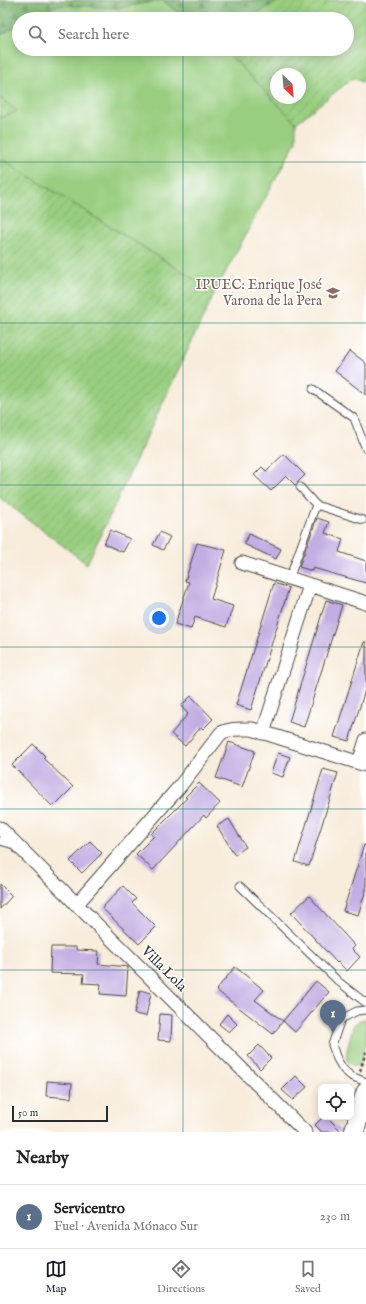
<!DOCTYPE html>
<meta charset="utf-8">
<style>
body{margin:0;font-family:"IM FELL English",serif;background:#f2f2f2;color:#222}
.controls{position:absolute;right:12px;bottom:12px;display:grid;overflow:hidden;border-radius:8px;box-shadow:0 2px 10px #0003}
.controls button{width:36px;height:36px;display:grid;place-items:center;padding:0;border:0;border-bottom:1px solid #e0e0e0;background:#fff;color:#222;font:20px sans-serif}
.compass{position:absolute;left:270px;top:68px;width:36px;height:36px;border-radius:50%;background:#fff;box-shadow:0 2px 10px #0003;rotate:154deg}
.scale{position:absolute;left:12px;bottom:10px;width:96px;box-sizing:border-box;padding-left:4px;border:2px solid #2b2b2b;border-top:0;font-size:11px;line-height:14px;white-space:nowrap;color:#2b2b2b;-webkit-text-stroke:3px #fff;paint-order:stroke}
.you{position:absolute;left:159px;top:618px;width:14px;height:14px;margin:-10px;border:3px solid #fff;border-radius:50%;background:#1a73e8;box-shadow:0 0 0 6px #1a73e833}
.badge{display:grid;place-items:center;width:26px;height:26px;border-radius:50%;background:#111827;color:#fff;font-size:13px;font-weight:700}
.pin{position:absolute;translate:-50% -33px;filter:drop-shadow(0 1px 2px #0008)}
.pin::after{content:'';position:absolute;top:21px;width:14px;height:12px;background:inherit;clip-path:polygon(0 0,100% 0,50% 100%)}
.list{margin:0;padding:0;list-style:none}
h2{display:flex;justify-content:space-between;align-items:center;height:52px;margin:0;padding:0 16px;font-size:17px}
h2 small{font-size:13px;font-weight:400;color:#767676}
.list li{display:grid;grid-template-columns:26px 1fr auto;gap:12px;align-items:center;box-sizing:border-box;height:64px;padding:0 16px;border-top:1px solid #e0e0e0}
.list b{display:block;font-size:15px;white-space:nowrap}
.list p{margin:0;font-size:13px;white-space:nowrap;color:#767676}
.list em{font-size:13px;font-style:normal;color:#767676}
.icon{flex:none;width:22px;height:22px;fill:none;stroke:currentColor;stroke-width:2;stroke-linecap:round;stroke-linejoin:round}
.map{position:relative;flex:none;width:366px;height:1132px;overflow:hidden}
.search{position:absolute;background:#fff;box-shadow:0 2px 10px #0003;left:12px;right:12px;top:12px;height:44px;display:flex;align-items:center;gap:10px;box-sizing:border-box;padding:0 14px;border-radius:22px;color:#767676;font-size:15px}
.sheet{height:116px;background:#fff}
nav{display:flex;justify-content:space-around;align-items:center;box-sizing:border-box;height:56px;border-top:1px solid #e0e0e0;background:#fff;font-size:11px;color:#767676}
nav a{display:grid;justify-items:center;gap:2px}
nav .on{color:#111827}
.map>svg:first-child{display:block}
</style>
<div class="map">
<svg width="366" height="1132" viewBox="0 0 366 1132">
<defs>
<pattern id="forest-firs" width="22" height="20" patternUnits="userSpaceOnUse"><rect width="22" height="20" fill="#7ab16e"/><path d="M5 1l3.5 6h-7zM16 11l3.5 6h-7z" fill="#64905b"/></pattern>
<pattern id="garden-furrows" width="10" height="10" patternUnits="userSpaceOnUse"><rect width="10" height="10" fill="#99ce80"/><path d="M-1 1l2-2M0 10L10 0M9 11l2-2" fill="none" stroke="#84b16f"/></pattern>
</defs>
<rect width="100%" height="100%" fill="#fff"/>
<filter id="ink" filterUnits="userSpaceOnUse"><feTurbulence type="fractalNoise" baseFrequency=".025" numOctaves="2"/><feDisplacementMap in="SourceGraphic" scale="8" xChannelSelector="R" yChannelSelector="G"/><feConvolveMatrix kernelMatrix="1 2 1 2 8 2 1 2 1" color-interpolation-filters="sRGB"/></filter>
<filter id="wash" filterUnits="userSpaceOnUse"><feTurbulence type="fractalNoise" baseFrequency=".012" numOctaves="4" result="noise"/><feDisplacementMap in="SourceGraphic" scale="16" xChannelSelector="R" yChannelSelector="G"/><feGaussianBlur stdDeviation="0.9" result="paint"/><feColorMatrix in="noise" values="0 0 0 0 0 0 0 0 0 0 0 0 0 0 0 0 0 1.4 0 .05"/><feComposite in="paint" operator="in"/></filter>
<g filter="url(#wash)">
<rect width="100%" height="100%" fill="#f8ecdb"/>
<path fill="#99ce80" stroke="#627c56" d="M162,0L187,19H31L57,5L118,8Z
M19,25V49H224L296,123V141L215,292L0,158V118L17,111L0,98V35Z
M366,1019V1045L360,1066H352L347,1061L346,1055L353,1026L359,1020Z"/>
<path fill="url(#forest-firs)" stroke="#526e4c" d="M0,0H162L118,8L57,5L31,19H19V25L0,35Z
M162,0H279L251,19H187Z"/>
<path fill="url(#garden-furrows)" stroke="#627c56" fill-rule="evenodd" d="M279,0H366V84L353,78L296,123L224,49H347V19H251ZM276,74H300V98H276Z
M0,98L17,111L0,118Z
M0,158L215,292L87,564L0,498Z"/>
<g id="blocks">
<path fill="#c2aee3" d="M350,351L366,363V395L335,371Z
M284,454L305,475L295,485L286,476L271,491L254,475L262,467L266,471Z
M317,518L329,522L325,533L343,539L339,552L366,561V583L313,568L312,571L299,567Z
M110,530L130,539L123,552L104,544Z
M160,532L170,537L163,550L153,545Z
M249,534L281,549L276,559L244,544Z
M197,543L226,550L211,599L233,606L226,627L195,617L191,629L175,624L189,582L185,581Z
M274,583L289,588L251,710L236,705Z
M326,600L342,605L304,727L289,722Z
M364,642H366V687L349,741L334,737Z
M191,696L213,719L203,729L201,727L185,746L171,734L188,714L181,706Z
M229,742L255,751L242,787L216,778Z
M33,744L45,756L43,758L73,787L53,807L12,765Z
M278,753L290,757L283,777L271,773Z
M323,769L338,773L309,866L295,862Z
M199,783L220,803L206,818L204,815L153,870L136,854L154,836L151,834L187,798L185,797Z
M229,819L246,847L235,855L217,826Z
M90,841L102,853L82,873L70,861Z
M364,845H366V890L358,915L343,911Z
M0,884L12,896L0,909Z
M123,886L136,899L132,903L156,927L139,944L102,908Z
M309,896L355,946L352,949L360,957L347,971L338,962L337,963L291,913Z
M51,947H76V950L99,951L98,964L128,967L126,996L100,994L101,984L83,983L84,974L50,973Z
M235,967L264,990L255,1000L283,1021L273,1034L216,990Z
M316,981L329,992L295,1032L283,1021Z
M140,990L151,993L146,1016L134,1014Z
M160,1014L172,1015L171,1041L158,1040Z
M227,1014L237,1024L229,1032L219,1024Z
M259,1045L271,1058L260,1069L248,1056Z
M296,1076L307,1087L293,1100L282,1090Z
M47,1081L72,1083L71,1098L46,1096Z
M323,1117H327L342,1132H322L315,1125Z"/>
</g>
</g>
<g filter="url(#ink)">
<use href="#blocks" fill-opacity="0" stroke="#4a4845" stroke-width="1"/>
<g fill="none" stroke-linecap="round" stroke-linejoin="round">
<g stroke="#4a4845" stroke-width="9">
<path id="service" d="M313,389L354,418L366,449
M300,487L316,505L363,520
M289,579L316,505
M0,841L14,845
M240,886L339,982L366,1003
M366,1010L357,1011L341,1019L332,1045L337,1059L343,1069L351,1076L366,1082"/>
</g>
<g stroke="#4a4845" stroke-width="15">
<path id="minor" d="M242,563L366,603
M263,733L310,585
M359,763L366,740
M0,828L305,1132
M76,905L180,786L221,733C231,728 240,729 252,729L366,765"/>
</g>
<g stroke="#4a4845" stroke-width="21">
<path id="secondary" d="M354,1132L366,1092"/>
</g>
<path stroke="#4a4845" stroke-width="2.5" stroke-dasharray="3 3" stroke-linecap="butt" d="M360,1071L366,1052"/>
<use href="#service" stroke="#fff" stroke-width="7"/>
<use href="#minor" stroke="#fff" stroke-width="13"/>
<use href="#secondary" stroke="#fff" stroke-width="19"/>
</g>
</g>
<path fill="none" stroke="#0f766e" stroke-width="1" stroke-opacity="0.55" d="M183,0V19M183,49V1132M0,162H366M0,323H366M0,485H366M0,647H366M0,809H366M0,970H366"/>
<defs>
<g id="school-bare" transform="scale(1.08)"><path d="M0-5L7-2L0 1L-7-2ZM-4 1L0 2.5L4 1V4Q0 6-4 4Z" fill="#8d6e63" stroke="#fff" stroke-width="2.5" paint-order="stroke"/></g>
</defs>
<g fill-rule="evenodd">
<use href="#school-bare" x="333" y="293"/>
</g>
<g text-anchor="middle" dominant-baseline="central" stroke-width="3" stroke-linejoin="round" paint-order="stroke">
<g font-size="14" fill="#785e54" stroke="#fff" text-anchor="end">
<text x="322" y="285">IPUEC: Enrique José<tspan x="322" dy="16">Varona de la Pera</tspan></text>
</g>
<g font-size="14" fill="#2b2b2b" stroke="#fff">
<text transform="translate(164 969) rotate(45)">Villa Lola</text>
</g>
</g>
</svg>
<div class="controls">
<button><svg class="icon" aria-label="locate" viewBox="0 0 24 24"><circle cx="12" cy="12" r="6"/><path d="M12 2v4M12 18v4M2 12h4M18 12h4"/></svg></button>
</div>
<svg class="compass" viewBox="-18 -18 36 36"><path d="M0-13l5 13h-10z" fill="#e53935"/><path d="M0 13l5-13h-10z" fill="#767676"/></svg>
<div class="scale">50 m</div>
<div class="you"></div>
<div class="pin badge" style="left:333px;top:1033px;background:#5c6f8a">1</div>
<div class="search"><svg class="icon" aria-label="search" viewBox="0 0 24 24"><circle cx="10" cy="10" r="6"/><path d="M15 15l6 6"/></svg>Search here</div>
</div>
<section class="sheet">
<h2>Nearby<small></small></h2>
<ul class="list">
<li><span class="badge" style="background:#5c6f8a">1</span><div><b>Servicentro</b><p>Fuel · Avenida Mónaco Sur</p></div><em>230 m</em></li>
</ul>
</section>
<nav>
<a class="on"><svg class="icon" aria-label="map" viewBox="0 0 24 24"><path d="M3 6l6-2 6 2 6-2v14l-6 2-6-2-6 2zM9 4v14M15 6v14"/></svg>Map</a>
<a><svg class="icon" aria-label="directions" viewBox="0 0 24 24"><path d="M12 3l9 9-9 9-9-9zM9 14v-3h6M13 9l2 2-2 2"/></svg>Directions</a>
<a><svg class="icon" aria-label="saved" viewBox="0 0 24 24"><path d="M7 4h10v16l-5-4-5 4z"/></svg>Saved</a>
</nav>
